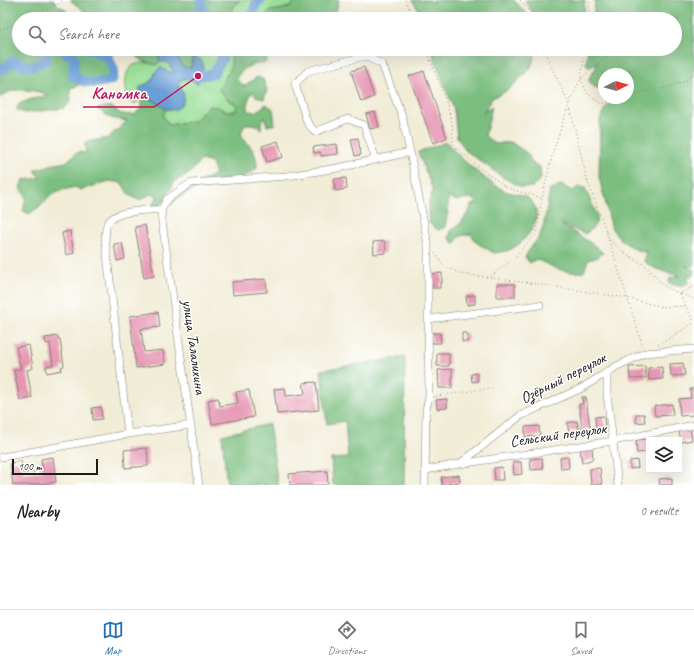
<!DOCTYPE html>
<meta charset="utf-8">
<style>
body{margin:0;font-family:Caveat,sans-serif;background:#f6f6f6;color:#222}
.controls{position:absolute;right:12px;bottom:12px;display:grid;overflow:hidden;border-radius:0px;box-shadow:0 4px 16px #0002}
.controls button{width:36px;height:36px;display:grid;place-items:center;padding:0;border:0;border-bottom:1px solid #e0e0e0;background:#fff;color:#222;font:20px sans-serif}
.compass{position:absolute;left:598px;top:68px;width:36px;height:36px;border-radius:50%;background:#fff;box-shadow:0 4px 16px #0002;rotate:85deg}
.scale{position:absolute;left:12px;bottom:10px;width:86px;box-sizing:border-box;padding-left:4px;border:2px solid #1c1c1c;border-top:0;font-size:11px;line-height:14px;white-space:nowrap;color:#1c1c1c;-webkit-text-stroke:3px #fff;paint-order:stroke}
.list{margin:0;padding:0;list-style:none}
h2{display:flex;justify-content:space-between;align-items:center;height:52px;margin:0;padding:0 16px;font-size:17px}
h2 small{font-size:13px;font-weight:400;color:#767676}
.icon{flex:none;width:22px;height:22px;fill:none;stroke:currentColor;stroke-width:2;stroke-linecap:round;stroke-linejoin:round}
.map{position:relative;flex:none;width:694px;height:485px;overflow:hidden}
.search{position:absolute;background:#fff;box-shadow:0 4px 16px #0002;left:12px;right:12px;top:12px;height:44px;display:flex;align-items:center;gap:10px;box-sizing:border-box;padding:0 14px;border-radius:22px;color:#767676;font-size:15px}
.sheet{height:124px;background:#fff}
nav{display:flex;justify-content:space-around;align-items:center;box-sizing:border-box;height:56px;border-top:1px solid #e0e0e0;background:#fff;font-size:11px;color:#767676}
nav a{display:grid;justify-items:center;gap:2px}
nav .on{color:#1f6fb2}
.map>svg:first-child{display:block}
</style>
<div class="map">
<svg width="694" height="485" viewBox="0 0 694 485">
<rect width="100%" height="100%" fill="#fff"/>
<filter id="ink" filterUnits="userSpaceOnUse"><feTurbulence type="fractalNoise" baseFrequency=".025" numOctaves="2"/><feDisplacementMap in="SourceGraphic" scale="8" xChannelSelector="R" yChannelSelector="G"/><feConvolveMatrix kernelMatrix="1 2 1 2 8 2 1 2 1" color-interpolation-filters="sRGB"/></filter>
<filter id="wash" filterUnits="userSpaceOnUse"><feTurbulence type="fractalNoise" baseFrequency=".012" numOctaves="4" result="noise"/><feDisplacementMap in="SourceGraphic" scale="16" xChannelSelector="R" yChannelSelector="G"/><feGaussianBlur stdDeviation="0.9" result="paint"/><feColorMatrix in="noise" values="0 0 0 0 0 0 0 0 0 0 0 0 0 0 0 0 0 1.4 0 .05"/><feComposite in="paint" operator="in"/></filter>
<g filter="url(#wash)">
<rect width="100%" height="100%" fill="#f1ecd6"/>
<path fill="#9bdf97" stroke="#5c7e5a" d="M240,0H295L292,6L279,10L269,11L263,19H234L232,7Z
M157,49H173L177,57H193L204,49H234L231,56V68L223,80L227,99L237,105L236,112C225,111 219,107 209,106L193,121L169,125L163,116L140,99L134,104L128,101C125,85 121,62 145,63C152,63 155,65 160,62Z"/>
<path fill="#7cbe80" stroke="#4c6d4e" d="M0,0H54L57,5L65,9L71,19H19V49H109L108,58L114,70L112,80L98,84L81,81L78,86L70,88L71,101L65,108L25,113L17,110L18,104L32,99L49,95C34,90 13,85 0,98Z
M70,0H240L232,7L234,19H95Z
M295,0H339L334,19H263L269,11L279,10L292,6Z
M412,0H429L433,2V0H514L527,14L529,19H425L431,14L420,12Z
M525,0H585L583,19H537Z
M595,0H694V266H685L694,270V275L687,277L689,282C682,287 677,287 669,283L670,278L680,276C667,272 655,271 644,261L647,253L637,250L622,241L612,229L599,177L600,120L606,107L616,100L605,98H628V74H604V85L597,88L593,86L589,81C590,73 596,70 598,63L590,67L587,66L586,63L588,49H675V19H593Z
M129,49H157L160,62L156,65C142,62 138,58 129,49Z
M173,49H204L193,57L191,68L183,67Z
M234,49H278L267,54L266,62C250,66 247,64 236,78L244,86L257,77L263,79L267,90L264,99L257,97L252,92L248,100V111L256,112L266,104L273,109L275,124L267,126L265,117L261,122V129L254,124H245L241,133C245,143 248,142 252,149C256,155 257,161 257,168C239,183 226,181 204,186C193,189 183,195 173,202L170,200L203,180L215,174L212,163L201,160L189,174L175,181L164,201L156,208L151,207L158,196L151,194L139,200L129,195L122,183L109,181L81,190L75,187L55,192L44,203L29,214L23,211L26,197L20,188L23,180L40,178L35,170L50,165L66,162L78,152L86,153L85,142L108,138L127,121L111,118L97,109L110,106L121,114L134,115L141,108L140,99H151L166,109L163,116L169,125L193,121L209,106L218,107L225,111H236L237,105L227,99L219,90C222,83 228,76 230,69C232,63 231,56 234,49Z
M431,49H537L530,69L508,90L492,98L483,113L492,106L485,136L495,144L511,142L528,154L532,163L540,167L541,179L533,187H521L504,178L465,150L457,137L454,110Z
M446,142C462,160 481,177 503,190C510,194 522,193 529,199C548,215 526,243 509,250C504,252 498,252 494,253L477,243L471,234L460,236L454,244L449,238L451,231L460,224L470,210L471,205L478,203C471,196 465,198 457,201L448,197V212L445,227L438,230L429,223L428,213L429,202L433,190L418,152Z
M561,185L572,191L579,187L585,188L597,216C597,226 592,229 585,234L561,224C575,234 591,241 603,253L596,258L588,260L584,272C564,274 553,267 536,259L530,263L525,257C529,248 537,242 541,233C546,219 547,203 550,189Z
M405,357L404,485H333L331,459L348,458L345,421L327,424L321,370Z
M269,424L278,485H227L222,435Z"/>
<path fill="#6a9ed6" stroke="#435d79" d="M157,49H173L183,67L191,68L193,57L200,59L203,64V71L198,76V84L190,79H182L178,84L184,94L183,103L175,110L166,109L152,99H140V87L152,81L155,73L160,67L169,72H174L167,62H160Z"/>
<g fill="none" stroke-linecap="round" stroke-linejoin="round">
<path stroke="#6a9ed6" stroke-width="10" d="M201,0V7L208,14L209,19
M123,19L132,18L136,19
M251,19L255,6L260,0
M62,49L67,54L74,57L73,76C86,85 96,84 112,80L114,70L108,57L87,49
M0,68L4,69L13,61C27,68 33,68 46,60V49
M185,73L198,76L213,74L223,57L225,49"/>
</g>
<g id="blocks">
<path fill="#e696b3" d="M364,67L374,97L361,102L351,71Z
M424,71L447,138L433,143L409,76Z
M375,112L379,127L370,129L366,114Z
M358,138L361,155L355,156L351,139Z
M278,141L283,157L267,162L262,146Z
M337,144L338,154L321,156L320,152L314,153L313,147Z
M346,178L347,189L335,191L334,179Z
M145,225L154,276L144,278L135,227Z
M70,231L74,253L66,255L62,233Z
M385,241L386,253L374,254L373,242Z
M122,243L125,259L117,261L114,244Z
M442,273V283H440V288H432V284H429V274Z
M266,279L267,292L233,295L232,282Z
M497,284H515V297H497Z
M475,295V304L467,305L466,296Z
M158,312L160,327L141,329L144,352L163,350L165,364L136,368L130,316Z
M431,333H440L441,343H432Z
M462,333H467L468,341L462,342Z
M58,336V339H60L64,366L61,367L62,370L47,373L46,366L53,365L50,343L46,344L45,338Z
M29,345L33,368L27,370L32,398L20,401L14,370L21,369L16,347Z
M437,353H449V366H437Z
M683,363L685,375L671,376L670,364Z
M645,366L646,378L630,379L629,367Z
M662,367L663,379L649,380L648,368Z
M452,369V388H439L438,370Z
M477,373L478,381L472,382L471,374Z
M316,382L319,410L277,414L274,389L285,388L286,396L305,394L303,383Z
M690,389H694V415L680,416L679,399L691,398Z
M249,390L254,417L212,424L208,400L218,398L220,406L238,403L236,392Z
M582,397H586L590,428L582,430L579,404H583Z
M447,399V408L437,409L436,400Z
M672,404L673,415L655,416L654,406Z
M101,407L102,419L93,420L92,408Z
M636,414H644L645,422L636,423Z
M604,416L605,428L596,429L595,417Z
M577,421L579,430L569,432L567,423Z
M539,426L540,436L525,437V427Z
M690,429L692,440L681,442L679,431Z
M648,439L649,452L637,453L636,440Z
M592,447L593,459L582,463L580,448Z
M147,448L148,466L125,468L124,450Z
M53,457L56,482L29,485H13L10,463L21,461L23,473L43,471L41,459Z
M568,457L569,468L561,469L560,458Z
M542,458L543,469L531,470L530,459Z
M637,460L638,468L630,469V461Z
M513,462H521L522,474L514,475Z
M502,467L503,480H495L494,468Z
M600,468L602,485H591L590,469Z
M327,471L328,485H290L289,474Z
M459,475L460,482L442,485L441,477Z
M672,478V485H660L659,479Z"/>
</g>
</g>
<g filter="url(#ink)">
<use href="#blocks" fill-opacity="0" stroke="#868479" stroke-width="1"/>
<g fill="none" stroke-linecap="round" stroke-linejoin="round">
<g stroke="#868479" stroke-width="8">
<path id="minor" d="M376,160L364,125L348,119L315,132L307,122L295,84L308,71L365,56L382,64L402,116L410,152
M162,209C147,211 116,209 108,223C105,226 106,234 105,238L128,434L191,425
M428,319L540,305
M607,373V394L618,485
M2,457L128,434
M461,463L520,416L582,388L617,366L645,353L694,349
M426,470L459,464L613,441L694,425
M199,485L161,214L162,209L167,199L191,183L287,176L338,168L410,152L428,244V319L429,397L426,409L425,485"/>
</g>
<path stroke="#868479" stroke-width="1" stroke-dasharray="1 3" stroke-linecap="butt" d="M405,0L414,19
M520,0L531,12L534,19
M25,19L57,5L64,0
M588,19L590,0
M0,30L19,22
M426,49L447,104L452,123L453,144L471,161L507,188L542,198
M585,49L581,79L569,104L587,180L609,239L626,254L646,266L663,285L680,294L694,286
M619,49L598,63L581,79L588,94L602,104L620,98
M628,96C644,90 676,89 688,79C690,78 692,74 694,72
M609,240L643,347
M435,253L444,266L462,274L537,284L627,298L663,307L686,306
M491,276L514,258L536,234L542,198L553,152L569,104L543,49
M680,294L694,322
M681,294L694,299
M658,345L694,323
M436,396L494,388"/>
<use href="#minor" stroke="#fff" stroke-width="7"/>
</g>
</g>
<g text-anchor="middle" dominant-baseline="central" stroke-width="3" stroke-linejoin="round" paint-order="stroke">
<g font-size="16" fill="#1c1c1c" stroke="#fff">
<text transform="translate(194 347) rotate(82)">улица Талалихина</text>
<text transform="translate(563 378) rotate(-27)">Озёрный переулок</text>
<text transform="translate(558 435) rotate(-8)">Сельский переулок</text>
</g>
</g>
<path fill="none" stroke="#c2185b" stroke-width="1.5" d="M198 76L154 107H83"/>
<circle fill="#c2185b" stroke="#fff" stroke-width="1.5" cx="198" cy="76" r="4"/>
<g font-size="17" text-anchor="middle" font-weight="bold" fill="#c2185b" stroke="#fff" stroke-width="3" stroke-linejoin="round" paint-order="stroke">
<text x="119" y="99">Каномка</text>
</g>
</svg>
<div class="controls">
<button><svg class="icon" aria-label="layers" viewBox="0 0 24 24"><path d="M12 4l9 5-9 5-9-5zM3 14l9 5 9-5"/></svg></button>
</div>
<svg class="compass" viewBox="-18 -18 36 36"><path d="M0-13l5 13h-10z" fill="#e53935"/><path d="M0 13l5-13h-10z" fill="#767676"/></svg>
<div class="scale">100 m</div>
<div class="search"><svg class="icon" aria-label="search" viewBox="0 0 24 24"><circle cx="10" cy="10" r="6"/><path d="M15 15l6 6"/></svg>Search here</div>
</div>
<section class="sheet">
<h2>Nearby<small>0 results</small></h2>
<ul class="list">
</ul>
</section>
<nav>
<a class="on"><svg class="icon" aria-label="map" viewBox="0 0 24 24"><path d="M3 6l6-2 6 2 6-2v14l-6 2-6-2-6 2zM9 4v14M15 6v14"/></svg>Map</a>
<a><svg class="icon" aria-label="directions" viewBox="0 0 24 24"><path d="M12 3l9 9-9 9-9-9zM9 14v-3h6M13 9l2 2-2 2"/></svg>Directions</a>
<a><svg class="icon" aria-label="saved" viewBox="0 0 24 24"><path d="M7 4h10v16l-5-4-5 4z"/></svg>Saved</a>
</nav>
